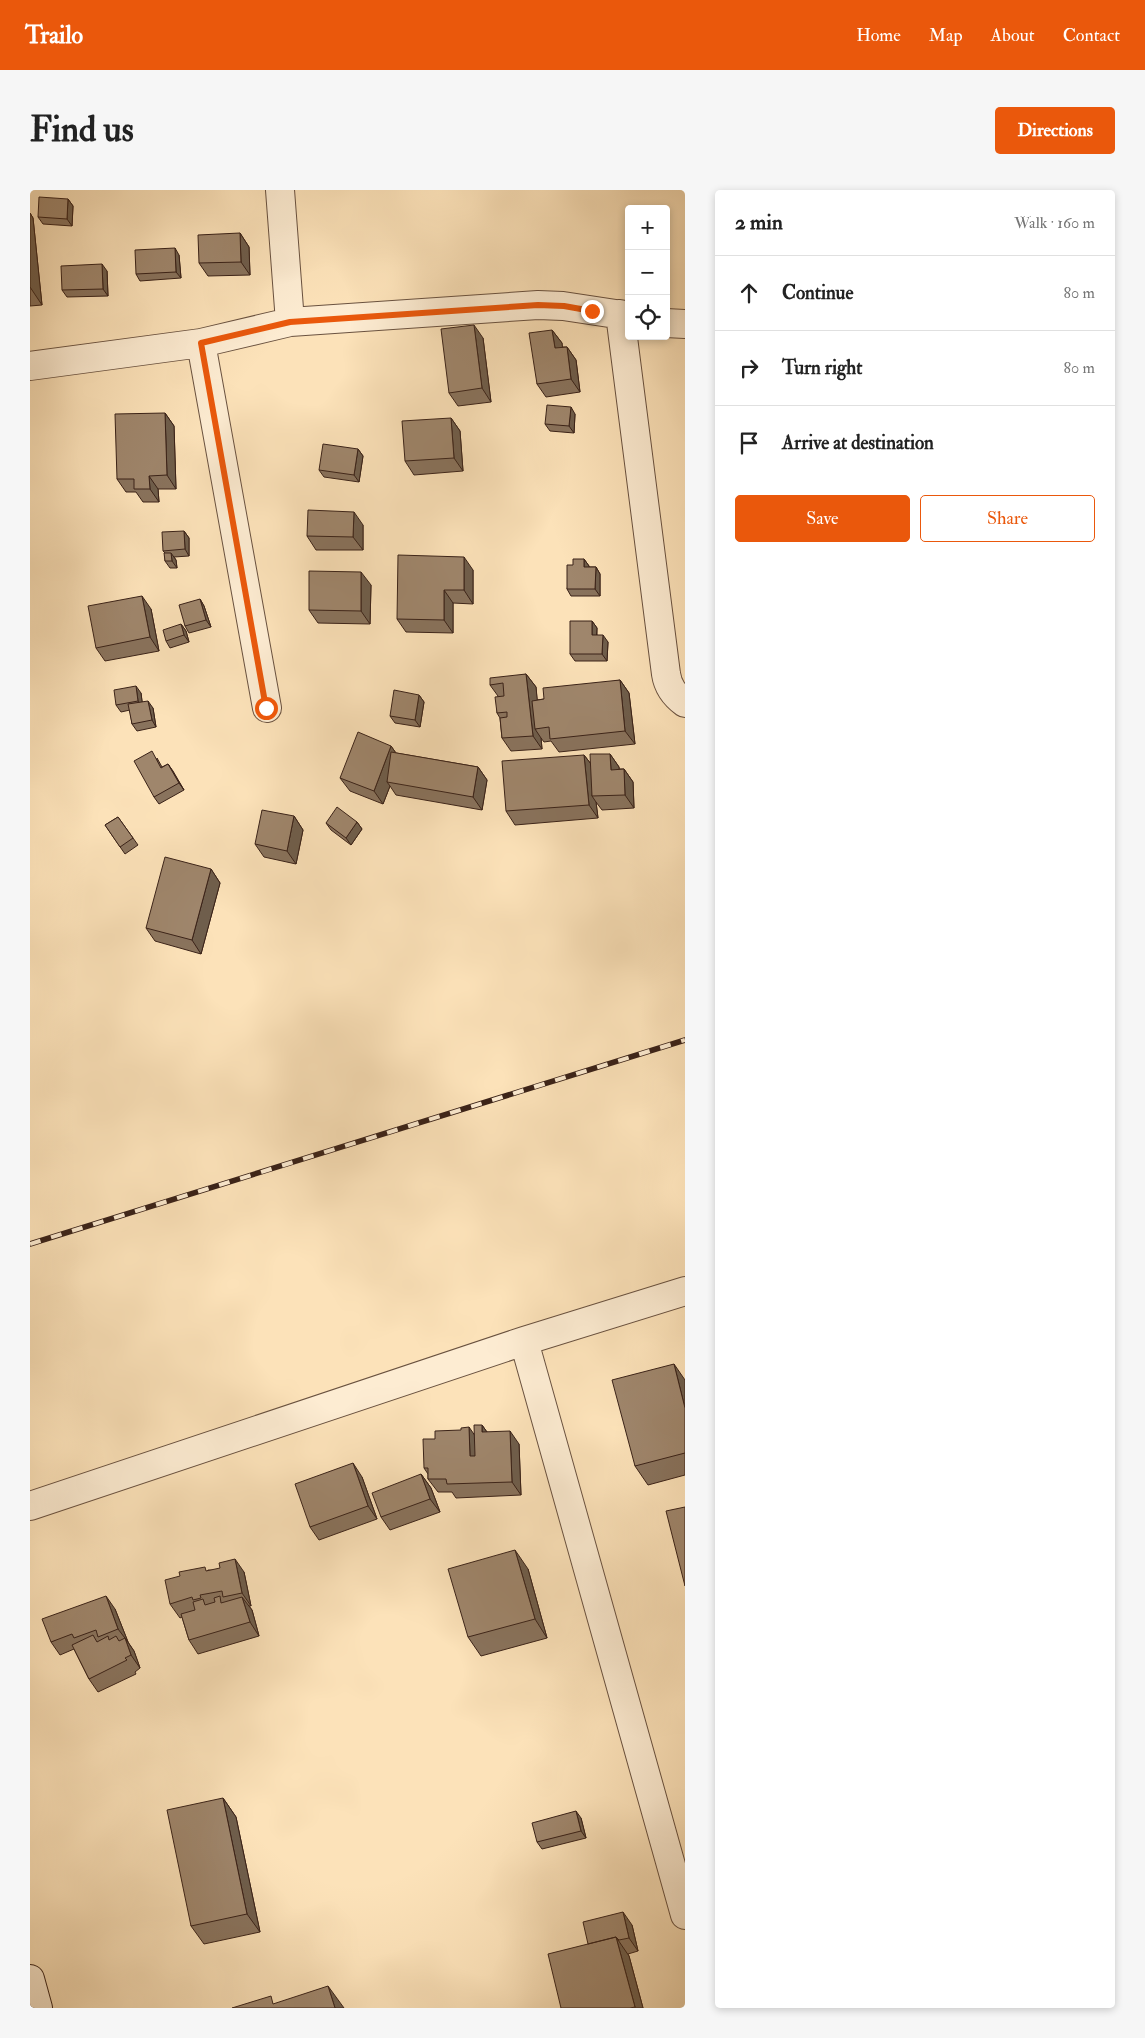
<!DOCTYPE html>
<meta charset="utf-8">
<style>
body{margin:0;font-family:"IM FELL Double Pica",serif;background:#f6f6f6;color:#222}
.controls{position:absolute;right:15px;top:15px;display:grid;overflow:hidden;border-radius:5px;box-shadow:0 2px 8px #0003}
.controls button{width:45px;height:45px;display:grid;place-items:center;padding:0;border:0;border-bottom:1px solid #e0e0e0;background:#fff;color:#222;font:25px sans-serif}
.stop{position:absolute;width:15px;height:15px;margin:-11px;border:4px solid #ea580c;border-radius:50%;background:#fff}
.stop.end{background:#ea580c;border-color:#fff;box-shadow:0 1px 5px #0008}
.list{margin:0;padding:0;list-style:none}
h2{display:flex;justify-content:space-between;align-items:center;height:65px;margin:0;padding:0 20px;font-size:21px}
h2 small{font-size:16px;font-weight:400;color:#767676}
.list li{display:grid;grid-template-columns:32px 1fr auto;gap:15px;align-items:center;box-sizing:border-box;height:75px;padding:0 20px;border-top:1px solid #e0e0e0}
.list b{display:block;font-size:19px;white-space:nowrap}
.list em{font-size:16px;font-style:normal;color:#767676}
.actions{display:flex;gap:10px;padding:15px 20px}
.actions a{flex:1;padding:11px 0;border:1px solid #ea580c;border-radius:5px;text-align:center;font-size:18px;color:#ea580c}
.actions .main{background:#ea580c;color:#fff}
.icon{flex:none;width:28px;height:28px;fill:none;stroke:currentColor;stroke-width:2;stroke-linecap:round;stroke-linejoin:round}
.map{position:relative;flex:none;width:655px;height:1818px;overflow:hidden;border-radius:5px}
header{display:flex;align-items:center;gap:30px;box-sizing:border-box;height:70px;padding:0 25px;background:#ea580c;color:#fff}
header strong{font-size:24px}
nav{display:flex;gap:28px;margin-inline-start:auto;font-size:18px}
.intro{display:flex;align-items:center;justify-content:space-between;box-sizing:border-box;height:120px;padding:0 30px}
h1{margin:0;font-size:35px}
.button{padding:12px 22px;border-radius:5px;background:#ea580c;color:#fff;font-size:18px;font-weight:700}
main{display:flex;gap:30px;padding:0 30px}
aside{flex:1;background:#fff;border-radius:5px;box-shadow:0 2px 8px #0003}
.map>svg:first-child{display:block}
</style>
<header>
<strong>Trailo</strong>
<nav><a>Home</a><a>Map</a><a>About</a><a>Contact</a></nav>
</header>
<div class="intro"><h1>Find us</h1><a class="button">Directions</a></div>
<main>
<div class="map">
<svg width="655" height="1818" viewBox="0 0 655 1818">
<rect width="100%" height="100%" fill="#fce2b9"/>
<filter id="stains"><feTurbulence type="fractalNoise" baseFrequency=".004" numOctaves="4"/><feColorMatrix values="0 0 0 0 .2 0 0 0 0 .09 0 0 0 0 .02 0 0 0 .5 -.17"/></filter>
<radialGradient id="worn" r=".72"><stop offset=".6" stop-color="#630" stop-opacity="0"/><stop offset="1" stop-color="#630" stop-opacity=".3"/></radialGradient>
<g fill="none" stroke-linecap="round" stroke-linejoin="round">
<g stroke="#6a5240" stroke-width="30">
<path id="street" d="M250,0L260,132
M590,124L636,484C638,497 644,505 655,513
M636,133L655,134
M171,153L237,518
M0,176L171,153L260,132L508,115L533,116L599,126
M494,1151L655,1725
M0,1316L494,1151L655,1101"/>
</g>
<g stroke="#3a2218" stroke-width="30">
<path id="secondary" d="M0,1789L8,1818"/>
</g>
<use href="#street" stroke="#fdecd2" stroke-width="28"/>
<use href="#secondary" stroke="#fdecd2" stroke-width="28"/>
<g stroke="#3a2218" stroke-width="5.5">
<path id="rail" d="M0,1054L655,850"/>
</g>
<use href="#rail" stroke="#fdecd2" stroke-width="4" stroke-dasharray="11" stroke-linecap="butt"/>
</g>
<path fill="#89735d" stroke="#3a2218" d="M38,9L43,16L42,36L13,34L8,27Z
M0,23L3,28L12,115L0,116Z
M210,43L219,57L220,85L178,86L169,73Z
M149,65L151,88L110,91L106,84Z
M77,81L78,106L37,107L32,100Z
M522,140L532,153V157H537L546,170L550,202L516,207L507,194Z
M453,148L461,212L428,216L419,203Z
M135,223L144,236L146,299H128L129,312H113L106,302H96L87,289Z
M545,224L544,243L520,241L515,234Z
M421,228L430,241L433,281L384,285L375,271Z
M328,259L333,266L329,292L294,287L289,280Z
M333,335V360H286L277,346Z
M154,341L159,348V366L144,367L146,370L147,378H140L135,371V363L133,361Z
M554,369L559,376V377H566L570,384V406H541L537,399L543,375Z
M443,380V414L423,413V443L376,442L367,429Z
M341,395L340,434L288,433L279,420Z
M170,409L174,416L181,437L159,443L155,436Z
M121,419L129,461L75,471L66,458Z
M562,431L567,438V445L578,452L577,471H545L540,464Z
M151,434L156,441L159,452L140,458L136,451Z
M496,484L506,497L507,510L514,509L590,490L599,503L605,554L529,562L521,551L514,552L511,548L512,559L481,561L472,548L470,528L467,523L468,506L460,495Z
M111,503L112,512L123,518L126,537L107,541L102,534L100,520L91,522L86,515Z
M389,505L394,512L390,537L365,533L360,526Z
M361,556L366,563L448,577L457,590L452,620L366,605L360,596L353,614L320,601L310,588Z
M580,564L589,577V579H594L603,592L604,618L572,620L566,612L568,628L485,635L476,621L554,565L561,574Z
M127,568L132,577L138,574L154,600L129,614L124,607Z
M264,626L273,640L266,674L234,667L225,654Z
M88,627L108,655L95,664L75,635Z
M327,632L332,639L321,655L301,640L296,633Z
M181,679L190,693L171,764L125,751L116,738Z
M655,1190V1285L618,1295L605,1276Z
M452,1235L457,1242L489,1254L491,1305L426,1308L422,1302H408L398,1289V1284L394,1278L444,1245Z
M391,1284L401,1298L410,1322L360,1340L351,1327Z
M332,1287L347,1329L289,1350L280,1337Z
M498,1379L517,1448L451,1466L438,1447Z
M178,1380L214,1382L221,1416H219L222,1420L229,1446L168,1464L159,1450L152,1427L150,1428L140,1414Z
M85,1419L98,1452L104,1461L110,1478L105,1482L106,1484L68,1502L59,1489L44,1459L30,1465L21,1452Z
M193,1608L206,1627L230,1742L174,1754L161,1736Z
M551,1628L556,1648L512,1659L507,1652Z
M602,1735L608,1761L598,1764L599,1766L613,1818H531L558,1754Z"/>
<path fill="#6f5e4c" stroke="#3a2218" d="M38,9L43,16L42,36L37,29Z
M0,23L3,28L12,115L0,97Z
M210,43L219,57L220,85L211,72Z
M145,58L149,65L151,88L146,82Z
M72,74L77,81L78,106L73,99Z
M444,135L453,148L461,212L452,198Z
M522,140L532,153L534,171L525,158Z
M537,157L546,170L550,202L541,189Z
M541,217L545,224L544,243L539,236Z
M135,223L144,236L146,299L137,285Z
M421,228L430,241L433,281L424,268Z
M328,259L333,266L329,292L324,285Z
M119,286L128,299L129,312L120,299Z
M324,322L333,335V360L323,347Z
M154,341L159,348V366L155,359Z
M141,363L146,370L147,378L142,371Z
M434,367L443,380V414L434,400Z
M554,369L559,376V384L554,377Z
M566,377L570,384V406L565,399Z
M331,382L341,395L340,434L331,421Z
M414,400L423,413V443L414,430Z
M112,406L121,419L129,461L120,447Z
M170,409L174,416L181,437L176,430Z
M562,431L567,438L566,452L562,445Z
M151,434L156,441L159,452L154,445Z
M573,445L578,452L577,471L572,464Z
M496,484L506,497L510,538L505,539L511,548L512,559L503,546Z
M590,490L599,503L605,554L595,541Z
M106,496L111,503L113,518L108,511Z
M389,505L394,512L390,537L385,530Z
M118,511L123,518L126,537L122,530Z
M361,556L370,569L357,592L360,596L353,614L344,601Z
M580,564L589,577L590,593L581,580Z
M554,565L564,578L562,606L566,612L568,628L559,615Z
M138,574L143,581L154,600L149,593Z
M448,577L457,590L452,620L443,607Z
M594,579L603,592L604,618L595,605Z
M264,626L273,640L266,674L257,661Z
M327,632L332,639L321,655L316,648Z
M181,679L190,693L171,764L162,750Z
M644,1174L655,1190V1218Z
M452,1235L461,1248L452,1242Z
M439,1237L448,1250L449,1279L440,1266Z
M480,1241L489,1254L491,1305L482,1292Z
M323,1273L332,1287L347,1329L338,1316Z
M391,1284L401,1298L410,1322L400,1309Z
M485,1360L498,1379L517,1448L505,1429Z
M205,1369L214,1382L221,1416L212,1403Z
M76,1406L85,1419L98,1452L88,1439Z
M212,1407L222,1420L229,1446L220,1432Z
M95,1448L104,1461L110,1478L101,1465Z
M193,1608L206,1627L230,1742L217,1724Z
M546,1621L551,1628L556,1648L551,1641Z
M593,1722L602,1735L608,1761L599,1748Z
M586,1747L599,1766L613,1818H605V1817Z
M298,1796L314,1818H305Z"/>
<path fill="#9f866c" stroke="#3a2218" d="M9,7L38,9L37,29L8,27Z
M210,43L211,72L169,73L168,45Z
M145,58L146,82L106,84L105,60Z
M72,74L73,99L32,100L31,76Z
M444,135L452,198L419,203L411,139Z
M522,140L525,158L537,157L541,189L507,194L499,143Z
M517,215L541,217L539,236L515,234Z
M135,223L137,285L119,286L120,299H104V289H87L85,224Z
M421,228L424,268L375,271L372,231Z
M293,254L328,259L324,285L289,280Z
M278,320L324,322L323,347L277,346Z
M154,341L155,359L133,361L132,342Z
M134,363H141L142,371H135Z
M368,365L434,367V400H414V430L367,429Z
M543,369H554V377H566L565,399H537V375H543Z
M279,381L331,382V421L279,420Z
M112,406L120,447L66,458L58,416Z
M170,409L176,430L155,436L149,415Z
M540,431H562V445H573L572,464H540Z
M151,434L154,445L136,451L133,440Z
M496,484L503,546L472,548L470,528L477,527V522L467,523L465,507L474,506L473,493L460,495V488Z
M590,490L595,541L520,549L519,537L505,539L502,511L514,509L513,498Z
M106,496L108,511L86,515L84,500Z
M364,500L389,505L385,530L360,526Z
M118,511L122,530L102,534L98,514Z
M328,542L361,556L344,601L310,588Z
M122,561L131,578L138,574L149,593L124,607L104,571Z
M361,562L448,577L443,607L357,592Z
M560,564H580L581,580L594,579L595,605L562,606Z
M554,565L559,615L476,621L472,571Z
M307,617L327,632L316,648L296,633Z
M232,620L264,626L257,661L225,654Z
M88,627L103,648L90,657L75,635Z
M135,667L181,679L162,750L116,738Z
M644,1174L655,1218V1263L605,1276L582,1190Z
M444,1235H452V1242L480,1241L482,1292L417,1294L416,1289H398V1278H394L393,1249H405V1241L431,1240V1238L439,1237L440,1266H445Z
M323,1273L338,1316L280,1337L265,1294Z
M391,1284L400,1309L351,1327L342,1303Z
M655,1317V1396L636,1321Z
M485,1360L505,1429L438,1447L418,1379Z
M205,1369L212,1403L193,1407L192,1401L170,1405L171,1408L163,1410L162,1407L140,1414L135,1390L150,1386L149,1382L175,1377L176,1381L190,1378L189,1373Z
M76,1406L88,1439L68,1447L66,1440L44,1448L42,1444L21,1452L12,1429Z
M190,1406L191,1413L212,1407L220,1432L159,1450L151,1424L165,1420L163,1412L173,1409L175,1415L185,1412L184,1408Z
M63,1445L67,1452L78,1446L79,1450L86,1446L89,1451L95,1448L101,1465L95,1468L97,1470L59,1489L42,1455Z
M193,1608L217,1724L161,1736L137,1620Z
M546,1621L551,1641L507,1652L502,1633Z
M593,1722L599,1748L589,1750L586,1747L558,1754L553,1732Z
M586,1747L605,1817L600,1818H531L518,1764Z
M298,1796L305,1818H202L241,1806L243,1814Z"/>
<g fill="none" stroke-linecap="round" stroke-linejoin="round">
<path stroke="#ea580c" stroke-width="6" d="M236,518L171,153L260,132L508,115L534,116L562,121"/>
</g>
<rect width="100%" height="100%" filter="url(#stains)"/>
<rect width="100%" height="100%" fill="url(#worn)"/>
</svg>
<div class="controls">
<button>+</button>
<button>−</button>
<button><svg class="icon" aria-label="locate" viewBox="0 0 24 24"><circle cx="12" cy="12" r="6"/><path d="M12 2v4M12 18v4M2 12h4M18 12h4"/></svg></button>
</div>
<div class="stop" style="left:236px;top:518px"></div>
<div class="stop end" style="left:562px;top:121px"></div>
</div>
<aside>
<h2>2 min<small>Walk · 160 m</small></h2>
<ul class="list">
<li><svg class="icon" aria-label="ahead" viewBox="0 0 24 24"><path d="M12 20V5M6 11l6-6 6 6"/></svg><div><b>Continue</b></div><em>80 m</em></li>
<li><svg class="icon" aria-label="right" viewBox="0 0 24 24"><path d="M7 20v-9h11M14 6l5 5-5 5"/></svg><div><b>Turn right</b></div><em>80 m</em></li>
<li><svg class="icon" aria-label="arrive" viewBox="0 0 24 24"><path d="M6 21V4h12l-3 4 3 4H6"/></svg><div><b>Arrive at destination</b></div></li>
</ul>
<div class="actions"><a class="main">Save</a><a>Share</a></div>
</aside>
</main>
